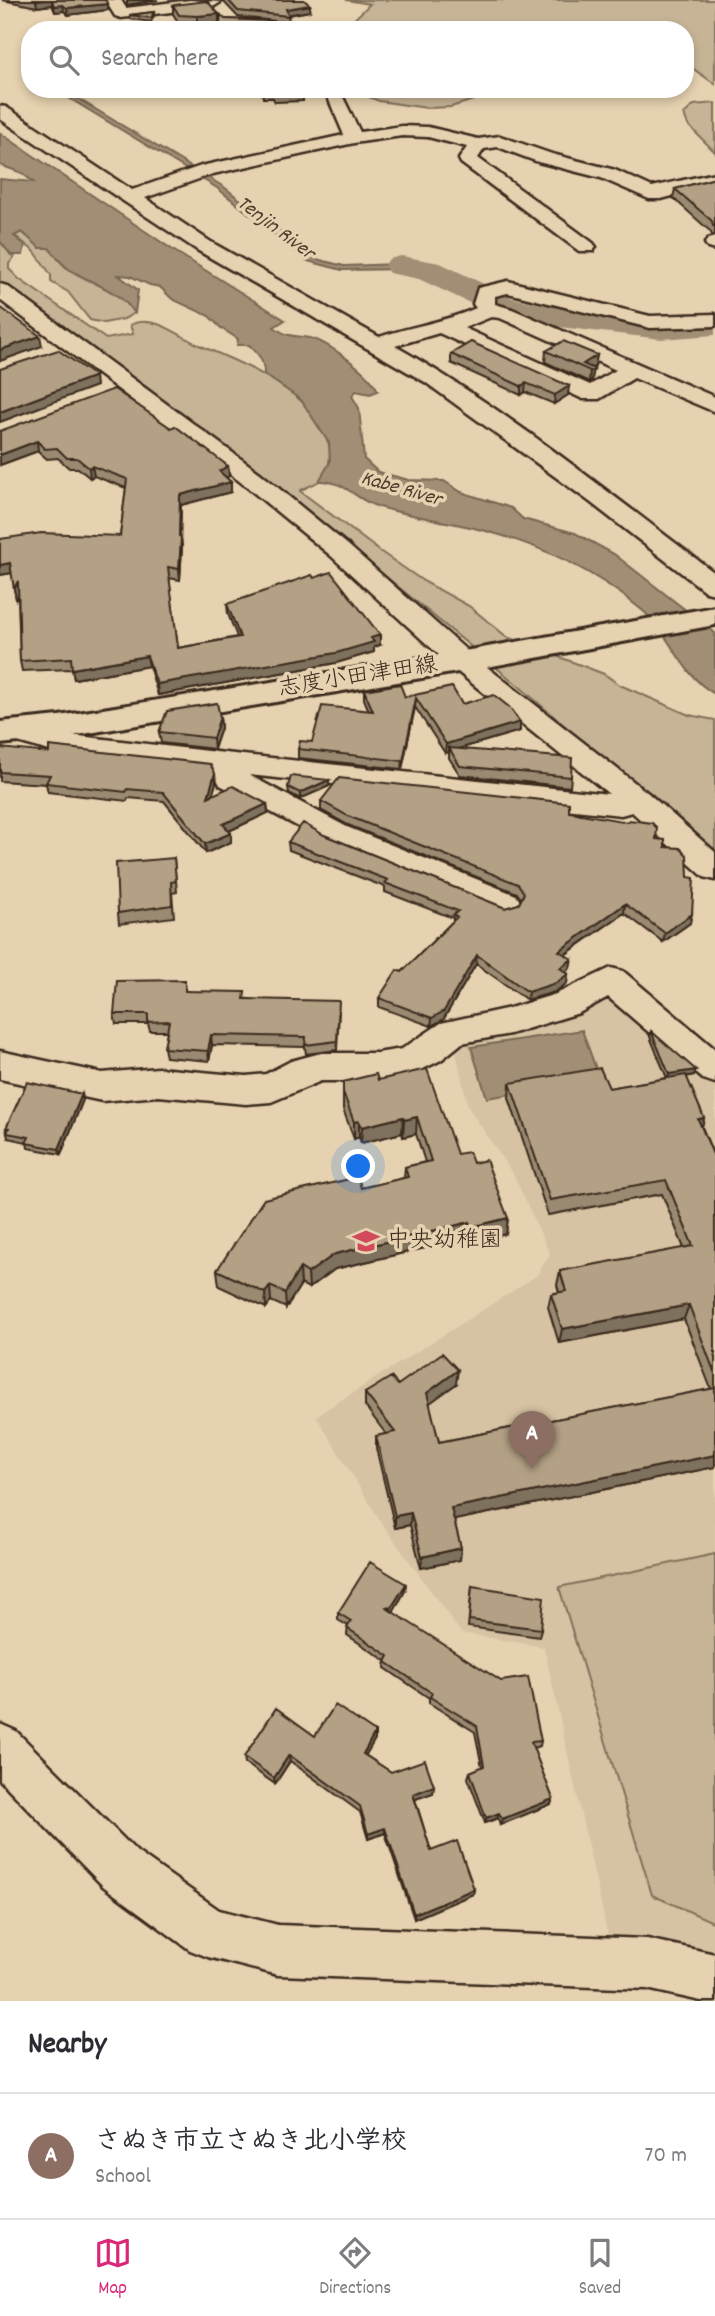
<!DOCTYPE html>
<meta charset="utf-8">
<style>
body{margin:0;font-family:Dekko,"Klee One",sans-serif;background:#f7f7f7;color:#2b2b33}
.you{position:absolute;left:359px;top:1167px;width:24px;height:24px;margin:-18px;border:5px solid #fff;border-radius:50%;background:#1a73e8;box-shadow:0 0 0 10px #1a73e833}
.badge{display:grid;place-items:center;width:46px;height:46px;border-radius:50%;background:#db2777;color:#fff;font-size:23px;font-weight:700}
.pin{position:absolute;translate:-50% -58px;filter:drop-shadow(0 2px 4px #0008)}
.pin::after{content:'';position:absolute;top:37px;width:24px;height:21px;background:inherit;clip-path:polygon(0 0,100% 0,50% 100%)}
.list{margin:0;padding:0;list-style:none}
h2{display:flex;justify-content:space-between;align-items:center;height:91px;margin:0;padding:0 28px;font-size:30px}
h2 small{font-size:23px;font-weight:400;color:#7c7c81}
.list li{display:grid;grid-template-columns:46px 1fr auto;gap:21px;align-items:center;box-sizing:border-box;height:126px;padding:0 28px;border-top:2px solid #e1e1e2}
.list b{display:block;font-size:26px;white-space:nowrap}
.list p{margin:0;font-size:23px;white-space:nowrap;color:#7c7c81}
.list em{font-size:23px;font-style:normal;color:#7c7c81}
.icon{flex:none;width:38px;height:38px;fill:none;stroke:currentColor;stroke-width:2;stroke-linecap:round;stroke-linejoin:round}
.map{position:relative;flex:none;width:715px;height:2001px;overflow:hidden}
.search{position:absolute;background:#fff;box-shadow:0 4px 10px #0003;left:21px;right:21px;top:21px;height:77px;display:flex;align-items:center;gap:18px;box-sizing:border-box;padding:0 24px;border-radius:28px;color:#7c7c81;font-size:26px}
.sheet{height:217px;background:#fff}
nav{display:flex;justify-content:space-around;align-items:center;box-sizing:border-box;height:98px;border-top:2px solid #e1e1e2;background:#fff;font-size:19px;color:#7c7c81}
nav a{display:grid;justify-items:center;gap:4px}
nav .on{color:#db2777}
.map>svg:first-child{display:block}
</style>
<div class="map">
<svg width="715" height="2001" viewBox="0 0 715 2001">
<rect width="100%" height="100%" fill="#e6d2b0"/>
<filter id="ink" filterUnits="userSpaceOnUse"><feTurbulence type="fractalNoise" baseFrequency=".0143" numOctaves="2"/><feDisplacementMap in="SourceGraphic" scale="14" xChannelSelector="R" yChannelSelector="G"/><feConvolveMatrix kernelMatrix="1 2 1 2 8 2 1 2 1" color-interpolation-filters="sRGB"/></filter>
<g filter="url(#ink)">
<path fill="#d7c3a3" d="M614,994L715,1080V1970L660,1948L608,1936L544,1647L461,1633L381,1522L316,1416L536,1276L550,1254L514,1176L468,1107L453,1038Z"/>
<path fill="#c7b496" stroke="#816f5a" stroke-width="2" d="M346,0H715V84L685,63V30H343L370,4Z
M349,89H551L490,95L451,107L427,108L379,101Z
M715,103V152L688,125L684,114L694,105Z
M22,232L40,247L49,248C55,254 60,263 67,268C92,286 114,285 135,313L124,319L104,323L90,320L68,292L51,282V275L35,252L14,235Z
M0,241L11,255L15,256L9,264V269L19,279L106,339L133,334L130,325C153,313 179,336 199,345C244,365 324,394 330,452C330,462 327,474 319,481C314,485 305,487 300,491L381,552L423,581L469,606L507,637L604,674L620,685L689,715L715,720V857L520,687L351,548L0,283Z
M715,1554V1923L652,1895L559,1587Z"/>
<path fill="#a18e74" stroke="#786652" stroke-width="2" d="M64,89H71L77,98L224,187L316,259L344,266L398,264L424,266L474,289L466,293L428,273L411,269L342,270L308,261L217,188L69,98Z
M0,133L176,252L285,320L274,327C289,338 293,335 310,338C328,342 371,374 378,391L370,394L356,391L352,396L359,408L364,459L378,472L409,480L444,481L461,492L511,508L523,519L575,533L614,554L715,633V694C681,676 671,634 642,610C595,571 545,547 486,531C450,521 412,517 376,506C353,498 346,481 319,481L330,462L329,443L301,400L264,374C264,361 259,354 249,345H237L238,339L221,328L209,316L172,299L160,287L150,285L130,276L118,275L138,290L135,313C117,289 93,284 69,269C61,264 55,255 49,248H40L22,232L14,236L25,245L23,255H11L0,241V179L33,182L22,173L0,165Z
M582,1030L600,1080L487,1098L471,1047Z"/>
<g fill="none" stroke-linecap="round" stroke-linejoin="round">
<path fill="#a18e74" fill-rule="evenodd" d="M401,256L440,263L513,298L551,306L661,317L715,315V335L661,339L551,326L491,313L419,279L389,273L384,266L389,259Z"/>
<g stroke="#3b2a1e" stroke-width="5">
<path id="street" d="M105,0H121L126,8L190,0L221,2L213,7L121,18L115,16Z
M322,89H339L360,132L402,126L428,127L478,139L500,136L552,154L615,170L652,187L715,173V185L661,199H649L601,178L538,162L498,147L484,149L478,158L593,243L596,247L593,251H579L461,163L459,159L467,147L428,137L402,136L354,143L213,174L145,198L211,242L379,337C411,326 445,322 476,308L473,304L478,288L508,281L650,316L715,314V326L650,328L508,293L495,296V304L512,309L715,397V412L634,378L599,399H583L439,333L395,346C508,410 611,495 715,573V594L706,592L590,502L425,382L197,250L0,119V106L6,107L132,190L201,166L344,135L329,100ZM491,317L500,318L616,370L590,385L464,328Z
M715,237V250L708,248L705,243L708,239Z
M0,284L7,286L260,473L348,545L473,656L648,793L715,852V880L704,877L632,812L621,815L249,775L347,827L516,895L521,903L516,911L505,914L325,841L220,785L213,771L53,752L7,739L3,732L7,725L17,723L53,733L225,753L609,794L453,668L330,555L242,483L0,300Z
M611,968L623,971L715,1049V1083L703,1079L608,997L579,1013L510,1034L462,1043L441,1060L409,1076L377,1081H321L271,1102L246,1104L158,1096L102,1101L0,1079V1051L102,1073L158,1068L246,1076L266,1074L291,1061L321,1053H377L402,1049L441,1023L510,1008L556,994Z
M0,1724L16,1731L137,1852L219,1910L278,1925L647,1939L715,1954V2001H701L647,1989L278,1975L208,1957L190,1950L103,1886L0,1780Z"/>
</g>
<g stroke="#3b2a1e" stroke-width="6">
<path id="secondary" d="M715,607V625L476,669L59,738L0,744V722L59,716L476,649Z"/>
</g>
<use href="#street" fill="#e6d2b0" fill-rule="evenodd"/>
<use href="#secondary" fill="#e6d2b0" fill-rule="evenodd"/>
</g>
<path fill="#9b8a72" stroke="#3b2a1e" stroke-width="2" d="M2,0H105L108,10L68,15L64,11L55,12L52,5L37,7Z
M222,0H304L310,11L288,15L289,22L225,19L276,21L238,17Z
M173,5L219,14V23L197,26L180,25L173,14Z
M154,12V16L151,22L130,19V15Z
M262,89H312V97H303V101L275,102L273,98H263Z
M715,178V236L712,235L710,231L673,198L675,189Z
M546,351L597,355L595,366L592,368V380L589,382L545,362Z
M451,354L568,395L554,404L525,392L521,395L451,363Z
M0,431L228,466L229,476L226,478L231,482V492L181,505L180,537H181L182,547L180,580L169,578L178,648L237,637L228,614L227,604L380,645L374,647V652L336,663L158,695L149,666L74,679L72,669L22,671L20,661L18,595L16,599L12,573L0,575V539L120,536L126,488L94,476L90,478L78,468H69L58,458L47,459L38,451L0,465Z
M364,690L405,697L462,704L520,722V731L458,749L571,777L570,787L460,775L449,758V752L445,753L415,707L402,769L298,758V749L369,711L364,699Z
M220,717L221,728L214,749L161,743L159,732Z
M0,748L216,783L212,795L267,804L268,813L229,831L231,842L206,853L164,801L128,798L127,801L48,792L46,784L0,781Z
M329,780V786L300,799L289,793L288,787Z
M321,801L569,812L656,839L665,847L690,923L663,942L624,913L565,955L570,968L565,972L568,974L567,983L555,992L527,1000L476,964L443,1020L431,1026L379,1007V998L402,972L453,921V918L385,892V887L289,850L288,842L324,835L505,908L519,904L521,899L517,893L348,825L321,810Z
M174,858L177,892L172,893L174,917L119,924L118,913Z
M187,991L339,1011L337,1050L306,1054L305,1047L212,1045L209,1061L166,1057L164,1048L167,1031H150L148,1024H116L114,1014Z
M651,1031L694,1075L686,1077L704,1118L702,1127L715,1159V1467L454,1520L461,1548L460,1560L421,1568L410,1525L395,1528L376,1448V1436L386,1434L365,1406V1393L398,1385L456,1384L429,1403L439,1442L711,1389L684,1319L559,1343L548,1307L551,1294L559,1292L557,1285L560,1271L684,1248L662,1194L548,1215L509,1098L510,1083L609,1088L667,1078L650,1037Z
M378,1080L457,1154L473,1163L508,1218L506,1234L469,1243L468,1238L335,1269L309,1288L301,1284L286,1308L271,1301L266,1308L219,1286L217,1270L361,1188L404,1178L405,1167L425,1162L416,1134L403,1137L402,1133L361,1143L359,1137L354,1139L343,1109V1082Z
M82,1094L83,1100L61,1154L28,1148L27,1142L8,1138L6,1128Z
M472,1586L541,1629L539,1637L468,1627Z
M405,1591L393,1613L541,1741L540,1746L533,1748L553,1799L551,1804L500,1825L498,1818L485,1823L468,1778L470,1772L482,1767L475,1732L429,1703V1698L385,1668L386,1661L347,1635L348,1626L338,1620V1613Z
M375,1732V1739L365,1755L391,1772L434,1786L433,1793L415,1799L431,1851L474,1889L473,1894L414,1919L385,1833L368,1839L360,1812L290,1761L275,1784L245,1763L244,1757L315,1736Z"/>
<path fill="#7e715d" stroke="#3b2a1e" stroke-width="2" d="M52,0V5L37,7L36,1Z
M127,0H158L127,5Z
M108,4V10L68,15L67,8Z
M63,5L64,11L55,12L54,6Z
M310,5V11L286,15V9Z
M219,14V23L197,26V16Z
M40,336L42,346L0,361V350Z
M597,355L595,366L589,370L583,364Z
M594,369L592,380L589,382L590,371Z
M95,376L96,386L0,422V412Z
M526,383L525,392L521,395V386Z
M569,386L568,395L554,404L555,395Z
M37,441L38,451L0,465V455Z
M92,466L94,476L90,478L89,468Z
M228,466L229,476L220,481L219,471Z
M231,482V492L181,505L180,547L179,536L180,495Z
M181,537L182,547L180,580L179,569Z
M10,563L12,573L0,575V565Z
M18,581L20,592L16,599L14,589Z
M380,635V645L374,647V652L336,663L158,695L157,684Z
M147,656L149,666L74,679L72,669Z
M416,698L415,707L402,769L403,761Z
M220,717L221,728L214,749L213,738Z
M520,722V731L451,751L449,748V752L445,753L446,744Z
M215,773L216,783L209,806L208,797Z
M329,780V786L300,799V793Z
M267,804L268,813L224,833L223,824Z
M231,833V842L206,853L205,844Z
M625,904L624,913L558,959L559,951Z
M692,914L690,923L663,942L665,933Z
M477,955L476,964L443,1020L431,1026L432,1018Z
M572,959L570,968L559,977L560,968Z
M568,974L567,983L555,992L527,1000L528,992Z
M211,1035L212,1045L209,1061L208,1051Z
M696,1070L694,1075L668,1080L669,1074Z
M82,1094L83,1100L61,1154L59,1149Z
M403,1117L402,1133L361,1143L362,1127Z
M417,1117L416,1134L403,1137L404,1120Z
M704,1118L700,1133L698,1119Z
M359,1121V1137L354,1139V1122Z
M508,1218L506,1234L469,1243L471,1227Z
M470,1222L468,1238L335,1269L309,1288L308,1273L335,1254Z
M300,1268L301,1284L286,1308L285,1293Z
M270,1286L271,1301L266,1308L265,1293Z
M689,1305L684,1319L559,1343L562,1329Z
M458,1370L456,1384L426,1406L427,1393Z
M715,1455V1467L450,1521L451,1508Z
M411,1513L410,1525L395,1528V1516Z
M461,1548L460,1560L421,1568L422,1557Z
M406,1584L405,1591L391,1615V1608Z
M375,1732V1739L363,1760V1754Z
M289,1755L290,1761L275,1784L274,1778Z
M434,1786L433,1793L413,1800V1794Z
M553,1799L551,1804L500,1825L502,1819Z
M499,1813L498,1818L485,1823L486,1818Z
M385,1828V1833L368,1839V1834Z
M474,1889L473,1894L414,1919V1914Z"/>
<path fill="#b4a185" stroke="#3b2a1e" stroke-width="2" d="M52,0H105L108,4L67,8L63,5L54,6Z
M228,0H304L310,5L286,9L289,16L238,11Z
M207,1L219,14L197,16L179,15L173,5Z
M154,12L151,18L130,15Z
M221,15L225,19L293,22L296,30H219Z
M274,89H303V90L274,91Z
M715,178V226H713L712,221L675,189Z
M0,307L40,336L0,350Z
M563,341L597,355L583,364L594,369L590,371L546,351Z
M471,342L569,386L555,395L526,383L521,386L451,354Z
M58,350L95,376L0,412V369Z
M114,389L171,428L175,426L228,466L219,471L231,482L180,495L179,536L181,537L179,569L168,567L178,648L240,637L227,604L312,575L314,578L331,572L380,635L371,638L374,642L336,653L157,684L147,656L72,669L71,658L20,661L18,581L14,589L10,563L0,565V539L41,533L120,536L127,479L92,466L89,468L77,458H67L57,448L45,449L37,441L0,455V431Z
M400,684L405,697L452,687L462,704L494,695L509,707L520,722L446,744L416,698L403,761L298,749L300,741L312,742L322,706L373,711L364,690Z
M217,703L220,717L213,738L159,732L167,711Z
M49,746L210,764L215,773L208,797L233,786L267,804L223,824L231,833L205,844L163,792L127,789L126,792L46,783L50,775L0,772V748L49,753Z
M449,748L572,758L571,777L460,766Z
M291,776L329,780L300,793L288,787Z
M339,778L569,803V812L628,822L629,820L652,823L657,828L656,839L665,840V847L680,848L687,855L688,877L694,878L692,914L665,933L625,904L559,951L572,959L560,968L568,974L556,983L528,992L477,955L444,1011L432,1018L379,998L397,970L402,972L457,917L453,915L458,911L385,883L388,880L288,842L303,823L324,835L505,908L519,904L524,893L518,884L348,816L321,801Z
M174,858L176,881L171,882L172,905L118,913L116,863Z
M185,980V991L245,992L244,999L339,1001L337,1041L305,1045L306,1037L211,1035L208,1051L164,1048L169,1021L148,1022V1014H114L117,981Z
M651,1031L696,1070L669,1074Z
M600,1068L609,1088L686,1075L704,1118L698,1119L715,1159V1374L689,1305L562,1329L551,1294L566,1291L560,1271L693,1246L666,1180L550,1200L510,1083Z
M427,1069L457,1154L469,1152L473,1163L486,1160L508,1218L471,1227L470,1222L335,1254L308,1273L300,1268L285,1293L270,1286L265,1293L217,1270L264,1199L358,1177L361,1188L408,1177L405,1167L431,1161L417,1117L404,1120L403,1117L362,1127L359,1121L354,1122L343,1092V1082L376,1074L378,1080Z
M27,1082L82,1094L59,1149L26,1143L29,1137L7,1133L9,1128H6Z
M442,1353L458,1370L427,1393L439,1442L715,1388V1455L451,1508L461,1548L422,1557L411,1513L395,1516L376,1436L395,1432L365,1393L391,1377L398,1385Z
M370,1562L406,1584L391,1608L385,1607L501,1681L528,1677L541,1741L531,1742L553,1799L502,1819L499,1813L486,1818L470,1772L484,1766L477,1726L430,1697L432,1693L386,1662L389,1656L347,1628L351,1621L338,1613Z
M472,1586L544,1597L541,1629L469,1620Z
M335,1705L375,1732L363,1754L391,1772L425,1760L434,1786L413,1794L431,1851L457,1841L474,1889L414,1914L385,1828L368,1834L360,1806L289,1755L274,1778L244,1757L276,1708L315,1736Z"/>
</g>
<defs>
<g id="school-bare" transform="scale(2.1)"><path d="M0-5L7-2L0 1L-7-2ZM-4 1L0 2.5L4 1V4Q0 6-4 4Z" fill="#d1495b" stroke="#e6d2b0" stroke-width="2.5" paint-order="stroke"/></g>
</defs>
<g fill-rule="evenodd">
<use href="#school-bare" x="366" y="1241"/>
</g>
<g text-anchor="middle" dominant-baseline="central" stroke-width="7" stroke-linejoin="round" paint-order="stroke">
<g font-size="21" font-style="italic" fill="#4f3e2f" stroke="#e6d2b0">
<text transform="translate(275 229) rotate(37)">Tenjin River</text>
<text transform="translate(401 490) rotate(16)">Kabe River</text>
</g>
<g font-size="23" fill="#3b2a1e" stroke="#e6d2b0">
<text transform="translate(358 678) rotate(-9)">志度小田津田線</text>
</g>
<g font-size="23" fill="#3b2a1e" stroke="#e6d2b0" text-anchor="start">
<text x="387" y="1241">中央幼稚園</text>
</g>
</g>
</svg>
<div class="you"></div>
<div class="pin badge" style="left:532px;top:1469px;background:#8d6e63">A</div>
<div class="search"><svg class="icon" aria-label="search" viewBox="0 0 24 24"><circle cx="10" cy="10" r="6"/><path d="M15 15l6 6"/></svg>Search here</div>
</div>
<section class="sheet">
<h2>Nearby<small></small></h2>
<ul class="list">
<li><span class="badge" style="background:#8d6e63">A</span><div><b>さぬき市立さぬき北小学校</b><p>School</p></div><em>70 m</em></li>
</ul>
</section>
<nav>
<a class="on"><svg class="icon" aria-label="map" viewBox="0 0 24 24"><path d="M3 6l6-2 6 2 6-2v14l-6 2-6-2-6 2zM9 4v14M15 6v14"/></svg>Map</a>
<a><svg class="icon" aria-label="directions" viewBox="0 0 24 24"><path d="M12 3l9 9-9 9-9-9zM9 14v-3h6M13 9l2 2-2 2"/></svg>Directions</a>
<a><svg class="icon" aria-label="saved" viewBox="0 0 24 24"><path d="M7 4h10v16l-5-4-5 4z"/></svg>Saved</a>
</nav>
